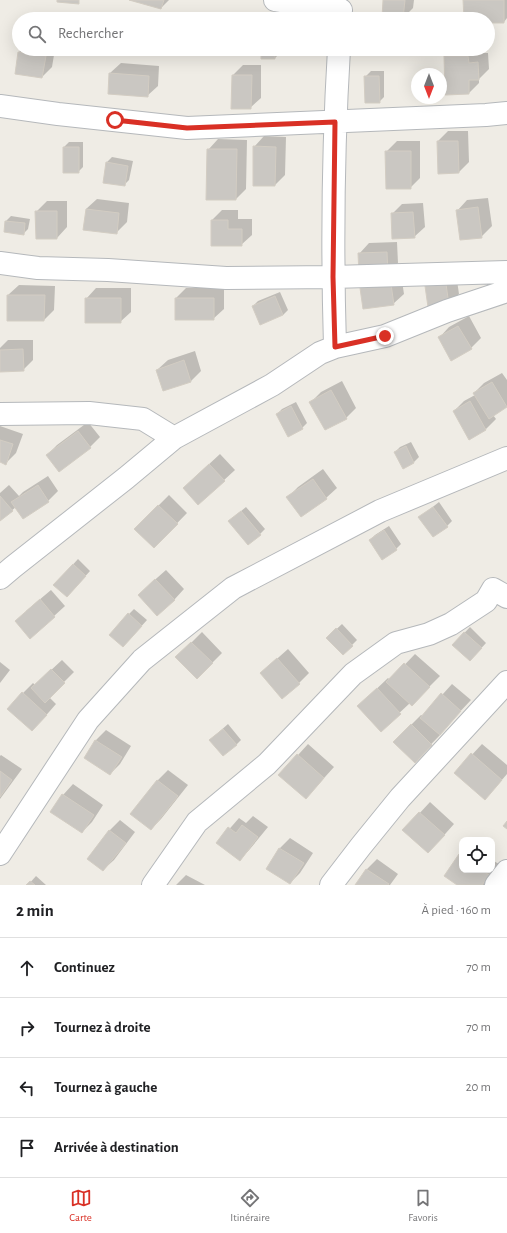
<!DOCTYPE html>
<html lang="fr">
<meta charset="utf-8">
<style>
body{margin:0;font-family:"Alegreya Sans",sans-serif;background:#f2f2f2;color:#202124}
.controls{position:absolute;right:12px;bottom:12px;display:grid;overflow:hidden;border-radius:8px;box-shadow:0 4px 16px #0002}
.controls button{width:36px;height:36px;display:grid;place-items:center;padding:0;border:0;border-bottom:1px solid #e0e0e0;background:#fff;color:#202124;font:20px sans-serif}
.compass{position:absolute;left:411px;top:68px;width:36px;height:36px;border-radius:50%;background:#fff;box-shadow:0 4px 16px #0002;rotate:180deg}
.stop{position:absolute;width:12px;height:12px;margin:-9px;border:3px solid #d93025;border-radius:50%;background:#fff}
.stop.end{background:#d93025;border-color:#fff;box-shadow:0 1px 4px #0008}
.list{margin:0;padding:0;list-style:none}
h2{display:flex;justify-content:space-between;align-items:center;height:52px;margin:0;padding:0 16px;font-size:17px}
h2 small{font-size:13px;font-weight:400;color:#757577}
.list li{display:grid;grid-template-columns:26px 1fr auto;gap:12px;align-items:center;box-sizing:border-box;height:60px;padding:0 16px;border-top:1px solid #e0e0e0}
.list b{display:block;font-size:15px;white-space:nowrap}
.list em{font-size:13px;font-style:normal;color:#757577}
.icon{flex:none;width:22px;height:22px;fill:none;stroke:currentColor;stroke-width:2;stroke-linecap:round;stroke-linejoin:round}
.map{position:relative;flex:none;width:507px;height:885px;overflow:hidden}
.search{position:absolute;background:#fff;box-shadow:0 4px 16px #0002;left:12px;right:12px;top:12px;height:44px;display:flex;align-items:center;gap:10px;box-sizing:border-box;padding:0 14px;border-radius:22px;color:#757577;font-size:15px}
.sheet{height:292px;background:#fff}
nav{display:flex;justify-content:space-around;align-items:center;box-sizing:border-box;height:56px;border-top:1px solid #e0e0e0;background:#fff;font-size:11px;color:#757577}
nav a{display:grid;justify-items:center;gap:2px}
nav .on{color:#d93025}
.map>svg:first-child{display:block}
</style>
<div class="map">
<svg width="507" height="885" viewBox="0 0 507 885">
<rect width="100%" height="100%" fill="#efece5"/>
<path fill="#0003" d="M131,0H169L161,8Z
M384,0H414L413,8L403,18Z
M464,0H507V18L504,22H488V19H465Z
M205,14L225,15L224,19H200Z
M22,49H55L52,67L42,77L16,73L19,52Z
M262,49H280V53L275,58Z
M452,49H478V53H488L489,69L479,79V83L469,93L445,56Z
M121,63L159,66L158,86L147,96L110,73Z
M243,65H261V98L250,108L233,75Z
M371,71H384V97L379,102L366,76Z
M448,131H468L469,162L459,172L439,173L438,141Z
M264,136L286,137L285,175L275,185L254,147Z
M218,139L247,140L246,189L236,199L208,150Z
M397,141H420V178L410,188L386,152Z
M69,142H83V167L78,172L64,147Z
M112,157L133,161L129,180L124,185L107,162Z
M488,198L492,226L481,237L457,211L467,200Z
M97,199L129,203L127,222L116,233L86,209Z
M47,201H67V227L57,238L36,212Z
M423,203L425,227L414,237L392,214L402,204Z
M222,210H238V219H252V235L241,245L212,220Z
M11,216L30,219L28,229L23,234L6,221Z
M397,242L398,263L388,273L359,254L369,243Z
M455,267L459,294L448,304L425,280Z
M401,274L404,294L393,304L362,288L372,278Z
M19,285L55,286L54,310L44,320H8V295Z
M96,288H131V312L120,322L86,299Z
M186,288H224V309L213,319H176V298Z
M280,292L288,310L283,315L253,306L258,301Z
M469,316L481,338L471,348L439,338L449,327Z
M8,340H33V360L23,370L0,371V348Z
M195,351L201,371L191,381L164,390L157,370L168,360Z
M502,373L507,380V406L493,415L496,419L486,429L454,411L464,401L475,395L474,393L484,383Z
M342,381L356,408L346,418L311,402L321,392Z
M296,402L307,423L302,428L277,414L282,409Z
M88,422L100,437L90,447L47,455L57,445Z
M0,426L23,434L16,453L6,463L0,461Z
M411,442L419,457L414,462L403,467L395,452L400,447Z
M220,454L235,470L198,504L194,478Z
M323,469L337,488L326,498L301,516L288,497L298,487Z
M48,476L58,491L48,501L16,507L0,520V493L9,485L19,496L23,492Z
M169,495L187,513L154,547L135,529Z
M439,502L452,521L447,526L420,517Z
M246,507L265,529L260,534L235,516Z
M389,526L401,544L396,549L370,540L375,535Z
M78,559L90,571L72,591L55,584Z
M166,570L184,589L174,600L149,585Z
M51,590L65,606L30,638L26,611Z
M134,609L147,620L128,641L129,614Z
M342,624L357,640L343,654L327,638Z
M470,627L486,643L475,655L453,645Z
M202,632L222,653L212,663L177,657Z
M288,649L309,673L299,683L261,673Z
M415,654L440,676L422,694L410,703L381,730L369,696L388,678L390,680Z
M62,660L74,672L49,697L56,704L42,720L23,693L33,683L35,685Z
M0,662L10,670L0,683Z
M452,684L471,700L440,733L441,734L415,761L394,742L421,715L423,716Z
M228,724L241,740L236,745L210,740Z
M106,730L131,746L120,764L110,774L85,758L96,740Z
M308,744L334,767L316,787L280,775Z
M482,744L507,765V774L495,788L455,773Z
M1,755L22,769L0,799V756Z
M168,770L188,785L161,819L151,829L132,814L158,780Z
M73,784L103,805L92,822L82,832L52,812L63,795Z
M430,802L454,824L438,842L404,830Z
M253,816L268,827L250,849L240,860L218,842L239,818L246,823Z
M120,820L135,832L114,860L103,870L88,858L110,830Z
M290,838L313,853L300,873L290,883L267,869L280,848Z
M462,852V870H492V860L499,864L484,885H458L445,876Z
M377,859L398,874L390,885H356L367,869Z
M186,875L205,885H176Z
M36,876L46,885H28Z"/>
<path fill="#cac7c2" stroke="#d3cdc3" d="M57,0H79V4L57,2Z
M129,0H164L161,9Z
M383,0H405L403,19L382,18Z
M463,0H504V23H488V19H464Z
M192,49H213V54L192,53Z
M261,49H275V59H261Z
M18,52L46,56L42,78L15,74Z
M444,56H468L469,63L478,62L479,80H469V94L445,95Z
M109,73L149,76L148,97L108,94Z
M232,75H252L251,109H231Z
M364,76H379L380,103H365Z
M437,141H458L459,173L438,174Z
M253,146L276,147L275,186H253Z
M63,147H79V173H63Z
M207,149H237L236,200H206Z
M385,151H411V189H386Z
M106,162L128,166L125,186L103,183Z
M478,207L482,238L460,240L456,210Z
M86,209L119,213L117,234L83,230Z
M35,211H57V239H36Z
M413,212L415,238L392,239L391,213Z
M211,220H228V229H242V246H211Z
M5,221L25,223L24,235L4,232Z
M387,252L388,274L359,275L358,253Z
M445,277L449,305L428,307L424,279Z
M391,284L394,305L363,309L360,288Z
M7,295H45L44,321H7Z
M275,296L283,315L260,325L252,306Z
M85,298H121V323H85Z
M175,298H214V320H175Z
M458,326L472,349L451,361L438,337Z
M23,349L24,371L0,372V350Z
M184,360L191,382L163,391L156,370Z
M492,382L507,407L489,419L473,393Z
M331,390L347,419L325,430L309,402Z
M470,401L486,430L469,440L453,411Z
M291,406L303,429L288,437L276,414Z
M78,431L91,448L59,472L46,455Z
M0,440L13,444L6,465L0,462Z
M406,446L414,463L403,469L394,452Z
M209,464L225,481L198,505L183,488Z
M313,479L327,499L301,517L286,497Z
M38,485L49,502L23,519L11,502Z
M0,496L13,511L0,521Z
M158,505L178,524L154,548L134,529Z
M433,507L448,527L433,537L418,517Z
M241,511L261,535L248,545L228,521Z
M384,530L397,550L382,560L369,540Z
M73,564L86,576L67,597L53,585Z
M155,579L175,600L157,616L138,595Z
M40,599L55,617L30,639L15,621Z
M128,613L142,626L123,647L109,635Z
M336,628L353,646L343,655L326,638Z
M464,632L482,648L470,661L452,645Z
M191,642L213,663L197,679L175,657Z
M277,658L300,684L282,699L260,673Z
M404,663L430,687L412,706L386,682Z
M51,669L65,683L45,703L31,688Z
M377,688L401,714L381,732L357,706Z
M22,692L47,715L32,731L7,709Z
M441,693L461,711L440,735L420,718Z
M411,724L432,745L415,763L393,742Z
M223,729L237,745L223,756L209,740Z
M95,740L122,757L110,775L84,758Z
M471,753L502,780L485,800L454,773Z
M297,754L324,778L306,799L278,775Z
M0,771L12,780L0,797Z
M157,780L178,796L151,830L130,814Z
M62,794L94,815L82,833L50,812Z
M419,812L445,835L428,853L402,830Z
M507,821V829L503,826Z
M242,825L258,837L240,861L216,843L228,827L236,833Z
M109,830L126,843L103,871L87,859Z
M279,848L304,863L290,884L266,869Z
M459,854L462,855V870H482L489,875L482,885H457L444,876Z
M366,869L389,884L388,885H355Z
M30,881L35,885H26Z"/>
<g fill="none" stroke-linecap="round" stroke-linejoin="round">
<g stroke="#b5b8bb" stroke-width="24">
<path id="street" d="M275,0L341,10
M0,106L58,114L187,128L486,115L507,113
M0,263L38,268L108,270L226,278L333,277L507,272
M335,347C332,248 333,148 339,49
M0,414L89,413L143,419L174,438
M0,578L13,567L126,478L174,438L272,385L320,353L335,347L385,336L447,311L507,291
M0,854L88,720L142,660L233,588L380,511L507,458
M153,885L197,822L267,764L353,674L396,643L429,634L451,624L486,601L493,589L507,597
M331,885L361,846L400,798L507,682
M496,885L507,871"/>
</g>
<use href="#street" stroke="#fff" stroke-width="22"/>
</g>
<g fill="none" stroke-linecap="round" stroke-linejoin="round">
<path stroke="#d93025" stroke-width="5" d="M115,120L187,128L335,122L333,277L335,347L385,336"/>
</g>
</svg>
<div class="controls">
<button><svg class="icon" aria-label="locate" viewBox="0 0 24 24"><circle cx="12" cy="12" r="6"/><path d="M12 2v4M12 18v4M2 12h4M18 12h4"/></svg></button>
</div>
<svg class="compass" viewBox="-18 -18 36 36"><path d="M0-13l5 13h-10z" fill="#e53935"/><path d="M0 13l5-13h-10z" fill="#757577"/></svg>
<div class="stop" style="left:115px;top:120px"></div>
<div class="stop end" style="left:385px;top:336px"></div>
<div class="search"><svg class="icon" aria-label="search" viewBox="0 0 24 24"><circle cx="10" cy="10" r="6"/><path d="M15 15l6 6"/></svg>Rechercher</div>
</div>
<section class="sheet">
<h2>2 min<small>À pied · 160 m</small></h2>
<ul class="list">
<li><svg class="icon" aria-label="ahead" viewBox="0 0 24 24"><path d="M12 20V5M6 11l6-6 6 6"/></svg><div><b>Continuez</b></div><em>70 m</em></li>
<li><svg class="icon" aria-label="right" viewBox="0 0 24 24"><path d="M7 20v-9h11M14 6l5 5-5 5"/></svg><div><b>Tournez à droite</b></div><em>70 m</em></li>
<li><svg class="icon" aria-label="left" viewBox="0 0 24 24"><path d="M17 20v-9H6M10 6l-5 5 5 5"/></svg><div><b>Tournez à gauche</b></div><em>20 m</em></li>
<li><svg class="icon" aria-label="arrive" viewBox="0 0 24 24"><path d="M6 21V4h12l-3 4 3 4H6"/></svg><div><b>Arrivée à destination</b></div></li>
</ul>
</section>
<nav>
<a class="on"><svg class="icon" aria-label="map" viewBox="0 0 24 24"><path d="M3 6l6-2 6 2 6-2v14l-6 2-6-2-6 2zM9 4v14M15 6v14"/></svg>Carte</a>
<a><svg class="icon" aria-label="directions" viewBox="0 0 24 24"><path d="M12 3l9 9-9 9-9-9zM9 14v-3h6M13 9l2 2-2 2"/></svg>Itinéraire</a>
<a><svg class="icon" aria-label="saved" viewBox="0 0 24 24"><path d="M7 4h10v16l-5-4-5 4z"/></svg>Favoris</a>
</nav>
